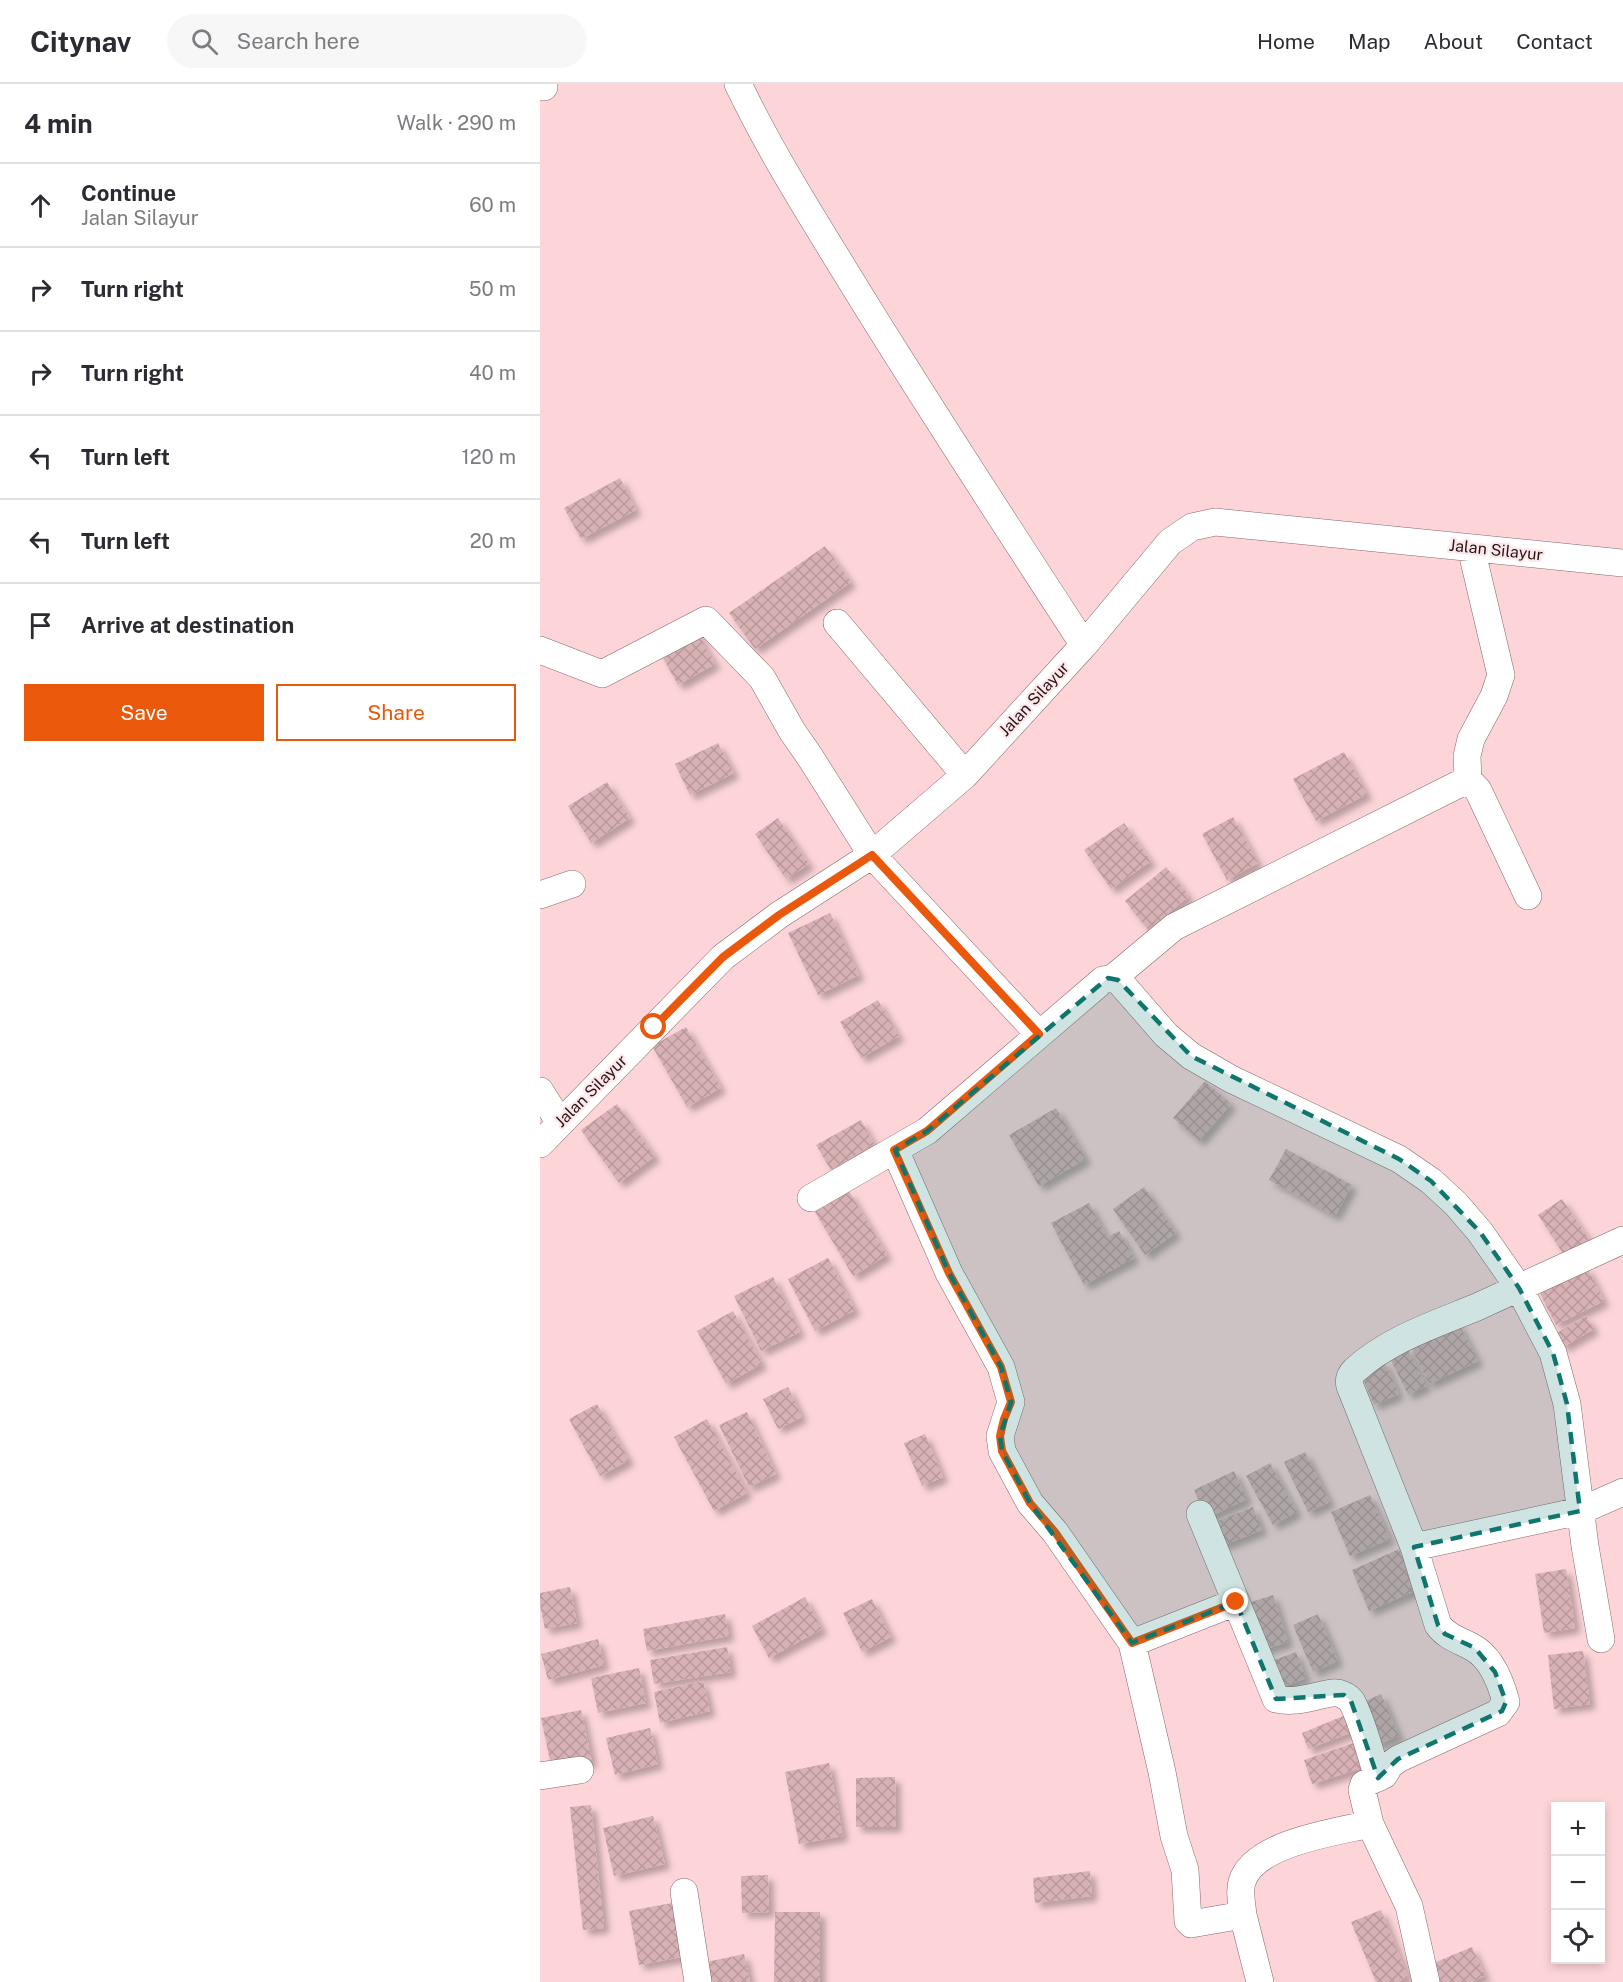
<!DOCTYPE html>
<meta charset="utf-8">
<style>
body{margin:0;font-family:"Public Sans",sans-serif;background:#f7f7f7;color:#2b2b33}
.controls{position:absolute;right:18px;bottom:18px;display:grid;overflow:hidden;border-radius:0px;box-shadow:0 3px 9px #0003}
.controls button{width:54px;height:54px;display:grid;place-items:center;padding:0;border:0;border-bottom:2px solid #e1e1e2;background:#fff;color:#2b2b33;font:30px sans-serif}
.stop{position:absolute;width:18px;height:18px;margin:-14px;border:4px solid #ea580c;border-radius:50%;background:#fff}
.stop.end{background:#ea580c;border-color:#fff;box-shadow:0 2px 6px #0008}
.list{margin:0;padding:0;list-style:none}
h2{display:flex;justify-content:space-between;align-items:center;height:78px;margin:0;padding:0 24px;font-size:26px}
h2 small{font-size:20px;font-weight:400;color:#7c7c81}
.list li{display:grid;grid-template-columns:39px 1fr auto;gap:18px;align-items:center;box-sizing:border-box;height:84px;padding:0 24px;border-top:2px solid #e1e1e2}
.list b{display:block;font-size:22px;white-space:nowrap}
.list p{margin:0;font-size:20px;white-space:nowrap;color:#7c7c81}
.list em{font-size:20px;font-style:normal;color:#7c7c81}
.actions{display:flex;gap:12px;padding:18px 24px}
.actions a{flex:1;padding:14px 0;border:2px solid #ea580c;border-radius:0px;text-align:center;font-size:21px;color:#ea580c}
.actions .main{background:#ea580c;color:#fff}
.icon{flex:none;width:33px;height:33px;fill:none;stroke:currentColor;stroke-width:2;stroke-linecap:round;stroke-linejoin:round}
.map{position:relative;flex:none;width:1083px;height:1898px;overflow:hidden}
header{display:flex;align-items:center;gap:36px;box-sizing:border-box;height:84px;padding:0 30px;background:#fff;border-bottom:2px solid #e1e1e2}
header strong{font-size:28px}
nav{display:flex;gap:33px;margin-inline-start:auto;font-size:21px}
.search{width:420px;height:54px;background:#f7f7f7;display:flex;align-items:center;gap:15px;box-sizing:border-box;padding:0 21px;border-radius:33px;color:#7c7c81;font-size:22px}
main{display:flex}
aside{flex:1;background:#fff}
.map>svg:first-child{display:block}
</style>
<header>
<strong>Citynav</strong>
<div class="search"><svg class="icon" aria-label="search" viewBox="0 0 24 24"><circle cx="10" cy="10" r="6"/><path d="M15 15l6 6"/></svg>Search here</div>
<nav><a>Home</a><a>Map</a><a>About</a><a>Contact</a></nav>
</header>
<main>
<aside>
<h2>4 min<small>Walk · 290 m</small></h2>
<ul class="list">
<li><svg class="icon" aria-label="ahead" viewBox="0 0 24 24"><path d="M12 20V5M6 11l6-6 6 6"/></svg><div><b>Continue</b><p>Jalan Silayur</p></div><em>60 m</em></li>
<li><svg class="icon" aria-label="right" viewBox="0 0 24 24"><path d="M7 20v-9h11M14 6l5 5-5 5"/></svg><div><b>Turn right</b></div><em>50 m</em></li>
<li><svg class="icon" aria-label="right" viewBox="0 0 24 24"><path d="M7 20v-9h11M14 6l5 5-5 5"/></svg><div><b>Turn right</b></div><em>40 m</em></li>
<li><svg class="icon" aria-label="left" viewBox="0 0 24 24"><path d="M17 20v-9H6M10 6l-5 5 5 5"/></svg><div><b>Turn left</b></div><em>120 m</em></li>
<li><svg class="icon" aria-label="left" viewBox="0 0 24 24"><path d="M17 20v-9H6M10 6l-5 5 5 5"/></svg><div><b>Turn left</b></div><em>20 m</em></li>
<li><svg class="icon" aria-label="arrive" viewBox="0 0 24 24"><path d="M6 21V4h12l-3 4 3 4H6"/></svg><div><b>Arrive at destination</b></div></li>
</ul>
<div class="actions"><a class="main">Save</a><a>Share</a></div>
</aside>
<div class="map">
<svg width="1083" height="1898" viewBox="0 0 1083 1898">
<defs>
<pattern id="building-cross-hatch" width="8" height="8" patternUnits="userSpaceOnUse" patternTransform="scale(1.5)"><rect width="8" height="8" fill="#d8b1b5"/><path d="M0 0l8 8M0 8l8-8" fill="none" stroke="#b9989b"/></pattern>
<filter id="shadow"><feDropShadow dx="5.5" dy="5.5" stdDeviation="3" flood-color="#0004"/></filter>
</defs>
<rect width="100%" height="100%" fill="#fdd5d9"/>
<path fill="url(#building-cross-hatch)" filter="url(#shadow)" d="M80,394L96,426L41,455L24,424Z
M285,462L311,498L215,565L189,529Z
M155,544L175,580L138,601L118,565Z
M178,659L194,689L150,711L135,680Z
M804,668L827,710L776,737L753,695Z
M67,698L90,734L51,759L28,722Z
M693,733L718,779L687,796L662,750Z
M238,734L269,780L246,795L215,750Z
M584,739L611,777L571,805L544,766Z
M626,783L649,812L608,846L585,817Z
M290,829L319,891L278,911L248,849Z
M338,916L359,952L321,974L300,938Z
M146,943L181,1004L147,1023L112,962Z
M665,997L691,1020L659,1057L633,1034Z
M77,1020L115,1072L79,1099L41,1046Z
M516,1024L546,1075L499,1102L469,1051Z
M321,1036L334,1060L291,1086L276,1061Z
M746,1065L812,1101L795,1132L729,1096Z
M604,1103L636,1149L605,1171L573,1125Z
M309,1107L347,1171L313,1192L275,1128Z
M1022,1115L1049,1155L1024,1171L998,1131Z
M549,1119L567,1153L579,1147L594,1174L544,1201L511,1139Z
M288,1174L315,1226L275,1247L248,1195Z
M1047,1183L1064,1217L1016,1241L999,1208Z
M233,1193L260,1248L221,1267L194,1212Z
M193,1227L222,1280L186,1300L157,1247Z
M1046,1232L1054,1245L1023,1263L1015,1250Z
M918,1238L938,1277L889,1300L870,1261Z
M867,1263L886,1302L868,1311L849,1272Z
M844,1277L859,1310L834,1321L820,1288Z
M248,1303L262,1333L238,1345L223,1315Z
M57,1320L89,1376L60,1392L29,1335Z
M207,1328L236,1390L209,1403L179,1341Z
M167,1335L207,1409L174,1427L134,1353Z
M385,1350L403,1393L382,1402L364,1359Z
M765,1368L790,1418L768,1428L744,1378Z
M730,1379L757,1428L733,1441L706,1392Z
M694,1387L707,1415L667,1434L654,1406Z
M830,1411L850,1455L810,1472L791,1428Z
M713,1423L722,1446L681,1462L672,1439Z
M859,1465L877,1506L829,1527L812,1486Z
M1026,1485L1035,1544L1004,1549L995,1490Z
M30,1503L37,1539L5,1545L0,1521V1509Z
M733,1511L748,1558L719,1567L705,1520Z
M265,1513L282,1545L229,1574L212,1542Z
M332,1515L351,1553L322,1568L303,1529Z
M185,1530L189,1552L107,1567L103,1545Z
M778,1530L798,1577L773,1588L753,1541Z
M58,1555L64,1581L8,1596L1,1570Z
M187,1563L191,1588L114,1600L110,1576Z
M1043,1567L1050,1620L1014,1625L1008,1571Z
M756,1568L766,1594L738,1605L729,1578Z
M99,1584L106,1619L58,1629L51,1594Z
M163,1597L170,1627L120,1639L114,1608Z
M841,1610L859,1652L837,1661L819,1620Z
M41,1626L52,1678L12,1686L1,1634Z
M808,1630L815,1647L768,1665L762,1649Z
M110,1644L118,1680L75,1691L66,1654Z
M816,1658L825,1683L772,1700L764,1676Z
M289,1679L303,1752L259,1760L245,1688Z
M355,1693L356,1743H316V1694Z
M51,1721L64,1844L43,1846L30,1723Z
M113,1732L125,1780L74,1792L63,1744Z
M550,1787L552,1812L495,1819L493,1794Z
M228,1791L229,1828L202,1829L201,1792Z
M132,1819L142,1873L99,1881L89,1827Z
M841,1826L868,1893L857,1898H836L811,1838Z
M235,1828H280V1898H234Z
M932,1863L945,1892L931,1898H896L889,1881Z
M204,1870L210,1898H165L162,1879Z"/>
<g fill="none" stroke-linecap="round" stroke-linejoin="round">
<g stroke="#89666a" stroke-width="28">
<path id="street" d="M3,0L4,3
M198,0C232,71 275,138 316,205C390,325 467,443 544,561
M297,539L425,691
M0,566L62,590L166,536L222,594L252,647L270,673L332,771L499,950
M928,696L927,672L931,655L954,612L961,591L931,464
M0,811L32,800
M573,894L578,896L626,951L651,972L691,995L859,1075L891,1097L916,1120L940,1148L979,1204L1013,1269L1027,1320L1045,1462L1061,1555
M0,1007L20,1039
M0,1060L183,873L239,831L332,771L425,691L544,561L630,458L652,443L675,438L1083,479
M355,1066L409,1189L461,1283L471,1318L460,1352L462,1367L490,1419L515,1448L592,1559L622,1688L634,1752L645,1786L648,1837L651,1840L703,1831L720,1898
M271,1114L387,1047L563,896L573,894L634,843L921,699L928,696L938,706L988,812
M660,1430L736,1615C755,1620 773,1612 792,1609C799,1608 808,1612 812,1618C823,1639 831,1672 838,1694
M874,1463L1040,1427L1083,1408
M592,1559L696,1518
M0,1692L40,1686
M830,1740L822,1706L824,1700L844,1691L850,1681L858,1675L958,1629L966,1618C961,1599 951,1573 932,1563C919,1556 907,1553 898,1541L874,1463L810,1302C808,1295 810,1291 815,1286C849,1255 896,1240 937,1223C986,1201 1034,1178 1083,1156
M144,1808L158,1898
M703,1831C702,1821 699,1807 702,1798C713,1759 796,1748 830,1740L869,1822L886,1898"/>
</g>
<use href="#street" stroke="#fff" stroke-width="27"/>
</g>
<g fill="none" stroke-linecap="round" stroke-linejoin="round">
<path stroke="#ea580c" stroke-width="8" d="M114,943L183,873L239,831L332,771L499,950L387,1047L354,1066L409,1189L461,1283L471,1318L464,1335L460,1352L462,1367L490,1419L515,1448L592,1559L696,1518"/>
</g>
<path fill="#0f766e" fill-opacity="0.2" stroke="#0f766e" stroke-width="4.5" stroke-dasharray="12 8" stroke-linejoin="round" d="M568,894L578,896L651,972L859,1075L891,1097L940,1148L979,1204L1013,1269L1027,1320L1040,1427L874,1463L898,1541L905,1550L935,1564L955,1588L966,1618L962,1627L858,1675L838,1694L811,1617L804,1611L736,1615L696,1518L592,1559L490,1419L462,1367L460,1352L471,1318L461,1283L409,1189L355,1066L387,1047Z"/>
<g text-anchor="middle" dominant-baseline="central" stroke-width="4.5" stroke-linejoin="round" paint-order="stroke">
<g font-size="16" fill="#241618" stroke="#ffe6e9">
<text transform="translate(956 466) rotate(6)">Jalan Silayur</text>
<text transform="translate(494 615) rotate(-47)">Jalan Silayur</text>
<text transform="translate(51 1007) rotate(-45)">Jalan Silayur</text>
</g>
</g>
</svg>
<div class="controls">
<button>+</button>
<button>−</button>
<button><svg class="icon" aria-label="locate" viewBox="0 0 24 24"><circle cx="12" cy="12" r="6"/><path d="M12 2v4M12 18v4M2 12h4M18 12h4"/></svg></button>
</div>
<div class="stop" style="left:114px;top:943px"></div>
<div class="stop end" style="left:696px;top:1518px"></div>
</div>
</main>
